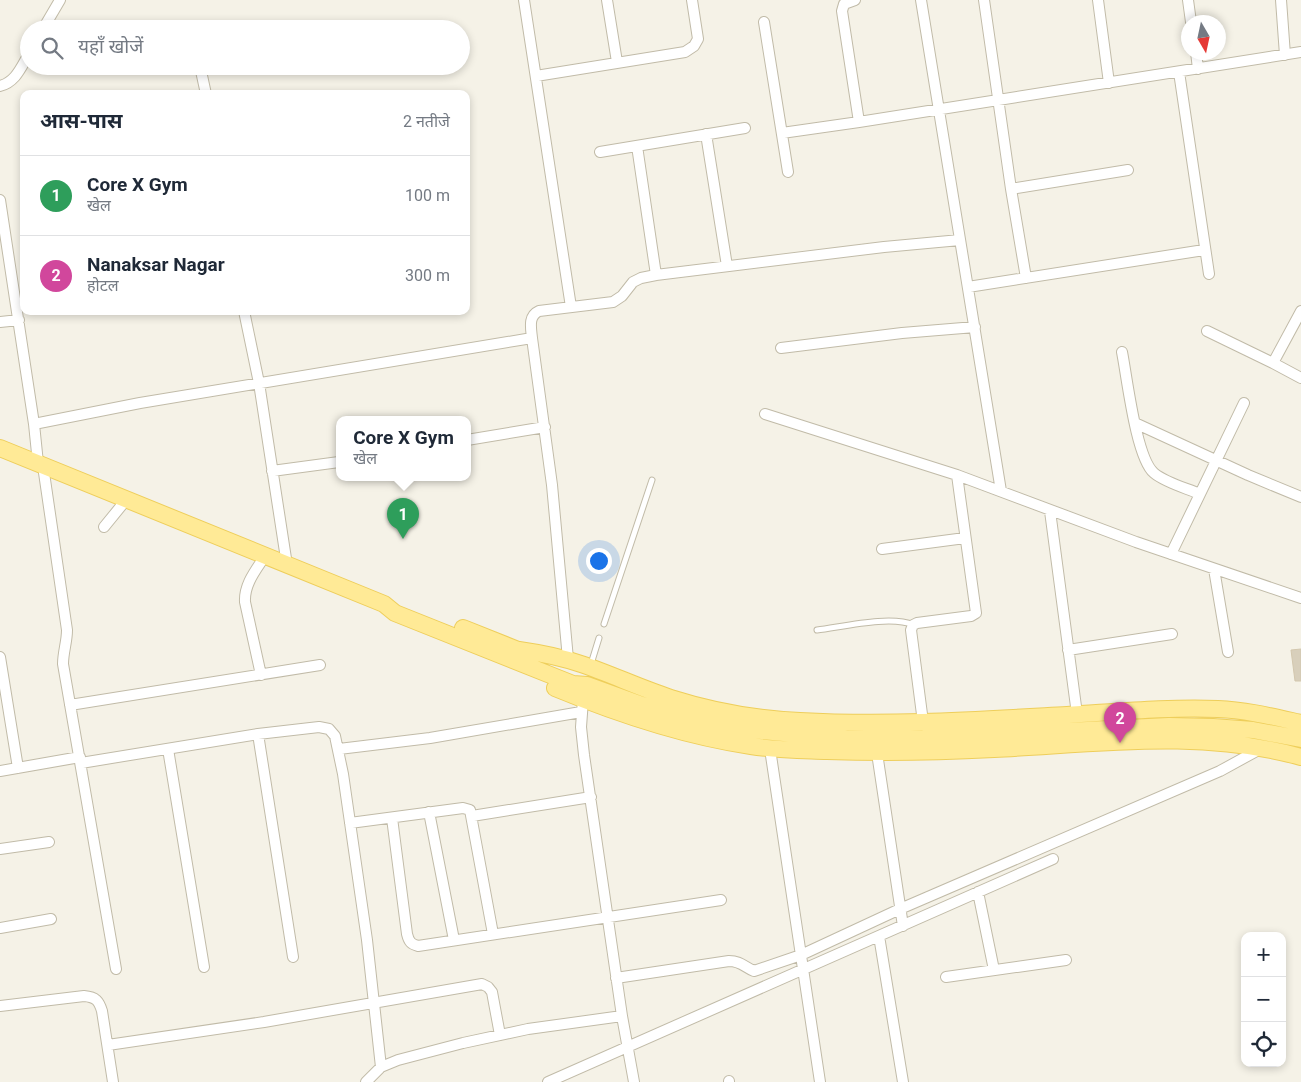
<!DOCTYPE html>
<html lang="hi">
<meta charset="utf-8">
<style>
body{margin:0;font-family:Roboto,"Noto Sans Devanagari",sans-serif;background:#f6f6f7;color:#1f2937}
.controls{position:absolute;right:15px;bottom:15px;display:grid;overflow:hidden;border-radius:10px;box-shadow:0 2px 8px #0003}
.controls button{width:45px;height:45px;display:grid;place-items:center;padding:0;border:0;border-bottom:1px solid #e0e1e3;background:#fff;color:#1f2937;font:25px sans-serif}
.compass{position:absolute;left:1181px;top:15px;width:45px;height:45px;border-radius:50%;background:#fff;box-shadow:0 2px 8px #0003;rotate:171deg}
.you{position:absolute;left:598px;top:560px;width:18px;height:18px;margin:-12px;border:4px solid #fff;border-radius:50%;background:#1a73e8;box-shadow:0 0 0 8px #1a73e833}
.badge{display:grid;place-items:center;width:32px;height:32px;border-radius:50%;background:#ff4a14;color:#fff;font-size:16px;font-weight:700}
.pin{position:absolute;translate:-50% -41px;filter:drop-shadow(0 1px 2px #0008)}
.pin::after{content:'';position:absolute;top:26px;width:18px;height:15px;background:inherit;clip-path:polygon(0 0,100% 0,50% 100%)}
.popup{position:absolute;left:336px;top:416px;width:135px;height:65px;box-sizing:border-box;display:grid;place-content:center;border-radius:10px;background:#fff;filter:drop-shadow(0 1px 4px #0005);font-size:16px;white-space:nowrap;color:#747a83}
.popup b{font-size:19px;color:#1f2937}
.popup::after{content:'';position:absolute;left:50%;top:100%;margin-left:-10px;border:10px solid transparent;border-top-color:#fff}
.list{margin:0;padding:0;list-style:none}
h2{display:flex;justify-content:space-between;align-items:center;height:65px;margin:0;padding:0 20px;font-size:21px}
h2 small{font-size:16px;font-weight:400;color:#747a83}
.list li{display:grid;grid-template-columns:32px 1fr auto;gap:15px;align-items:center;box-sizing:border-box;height:80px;padding:0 20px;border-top:1px solid #e0e1e3}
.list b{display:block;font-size:19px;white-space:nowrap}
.list p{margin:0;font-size:16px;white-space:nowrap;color:#747a83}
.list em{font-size:16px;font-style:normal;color:#747a83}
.icon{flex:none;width:28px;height:28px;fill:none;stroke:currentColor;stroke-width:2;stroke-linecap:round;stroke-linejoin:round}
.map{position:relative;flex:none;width:1301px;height:1082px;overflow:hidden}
.search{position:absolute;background:#fff;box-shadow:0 2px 8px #0003;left:20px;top:20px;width:450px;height:55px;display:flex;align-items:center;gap:12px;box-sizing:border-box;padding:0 18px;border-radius:28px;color:#747a83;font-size:19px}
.panel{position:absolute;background:#fff;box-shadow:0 2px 8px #0003;left:20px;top:90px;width:450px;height:225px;border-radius:10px}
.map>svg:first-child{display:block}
</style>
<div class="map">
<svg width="1301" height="1082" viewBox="0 0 1301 1082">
<rect width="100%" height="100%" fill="#f5f2e7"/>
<path fill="#d8cfbb" stroke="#d3c7ae" d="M1301,649V681H1295L1291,650Z"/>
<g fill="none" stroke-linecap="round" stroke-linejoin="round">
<g stroke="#c1bba8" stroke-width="7">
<path id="service" d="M604,624L652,480
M817,630C842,627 891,615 913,625
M591,664L599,638"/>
</g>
<g stroke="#c1bba8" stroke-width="12">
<path id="minor" d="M524,0L571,307
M607,0L617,62
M855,0L844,4L842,11L859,122
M921,0L1001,491
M984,0L1011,189L1026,278
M1098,0L1109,83
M1188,0L1191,22
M1281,0L1285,55
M764,22L788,172
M43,29L60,0
M1196,52L1198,69
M201,71L206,94
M1179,72L1209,274
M536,76L685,52L694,46L698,39L692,0
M0,86C16,82 21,67 29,54
M782,133L859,122L1301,52
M706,134L727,266
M637,146L656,275
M600,152L745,128
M1011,189L1128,170
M0,200L34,424L38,463
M968,287L1204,250
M244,311L259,383L287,565
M0,322L19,320
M1207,331L1273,363L1301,378
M781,348L902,333L975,327
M1122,352C1127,377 1136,458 1154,473C1166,483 1186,488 1200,494
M1273,363L1301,311
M765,414L957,475L1136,542L1301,598
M1135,423L1248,475L1301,497
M34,424L140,403L532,338
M467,440L545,427
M43,466L67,630C67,642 63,652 63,664L116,969
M272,471L339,462
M1050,511L1077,714
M104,527L126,500
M882,549L965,538
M1171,554L1244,403
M1214,569L1228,652
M1068,650L1172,634
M0,657L18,768
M568,659L552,485L532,338C531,328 528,316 539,311L613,302L622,296L633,282L641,278L656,275L884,247L960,240
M261,675L245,602C244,584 256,570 265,556
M583,700L581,727L584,755L622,1016L634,1082
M70,705L320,665
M923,722L911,630L913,625L917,623L971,616L976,613L957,475
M258,734L293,957
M168,749L204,967
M339,749L430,738L581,712
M770,749L820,1082
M877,753L903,926
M81,763L258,734L319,727L329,729L335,736L343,774L367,940L381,1067
M0,771L80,757
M429,812L454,940
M472,816L591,797
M392,818L407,934C409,942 411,944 418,946L721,900
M350,823L463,808L470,810L493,934
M0,849L49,842
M978,892L994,970
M0,928L51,919
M879,936L903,1082
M946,977L1066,960
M616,978L729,961C741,961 744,967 754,971L801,955L900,909L1220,771L1262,748
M0,1006L84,996C96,997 99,1001 102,1011L113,1082
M108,1045L264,1022L482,984L488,987L492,992L500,1035
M729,1081V1082
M366,1082L381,1067L398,1060L463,1043L528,1029L622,1016
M548,1082L1053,859"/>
</g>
<g stroke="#eece5b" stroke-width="18">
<path id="primary" d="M0,448L384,604L395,613L573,684L587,685L642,705L685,718L741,729L847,739L923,738L1169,726L1213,727L1253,730L1301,739
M463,628L528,654
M519,650C540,653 561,657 581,664C611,674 640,688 671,698C712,711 757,719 800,721C889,726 978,720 1067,715C1117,712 1168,707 1218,709C1246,710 1274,717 1301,723
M555,688C618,714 683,736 751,746C776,750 802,750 827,751C883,753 938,752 994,749C1097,744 1200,729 1301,757"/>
</g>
<use href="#service" stroke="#fff" stroke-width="5"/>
<use href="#minor" stroke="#fff" stroke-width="10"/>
<use href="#primary" stroke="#ffea96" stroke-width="16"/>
</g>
</svg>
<div class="controls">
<button>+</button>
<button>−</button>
<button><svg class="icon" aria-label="locate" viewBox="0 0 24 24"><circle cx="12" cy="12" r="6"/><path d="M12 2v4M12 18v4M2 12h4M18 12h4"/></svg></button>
</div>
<svg class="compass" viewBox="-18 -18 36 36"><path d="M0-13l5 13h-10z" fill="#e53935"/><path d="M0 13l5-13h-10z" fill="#747a83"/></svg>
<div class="you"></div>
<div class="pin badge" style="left:403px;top:539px;background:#2e9e5b">1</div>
<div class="popup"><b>Core X Gym</b>खेल</div>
<div class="pin badge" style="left:1120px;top:743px;background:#d1479c">2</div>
<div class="search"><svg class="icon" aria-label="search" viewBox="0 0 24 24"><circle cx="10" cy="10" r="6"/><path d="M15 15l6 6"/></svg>यहाँ खोजें</div>
<section class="panel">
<h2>आस-पास<small>2 नतीजे</small></h2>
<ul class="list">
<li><span class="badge" style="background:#2e9e5b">1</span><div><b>Core X Gym</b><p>खेल</p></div><em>100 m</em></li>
<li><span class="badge" style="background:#d1479c">2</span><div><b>Nanaksar Nagar</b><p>होटल</p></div><em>300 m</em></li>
</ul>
</section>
</div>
